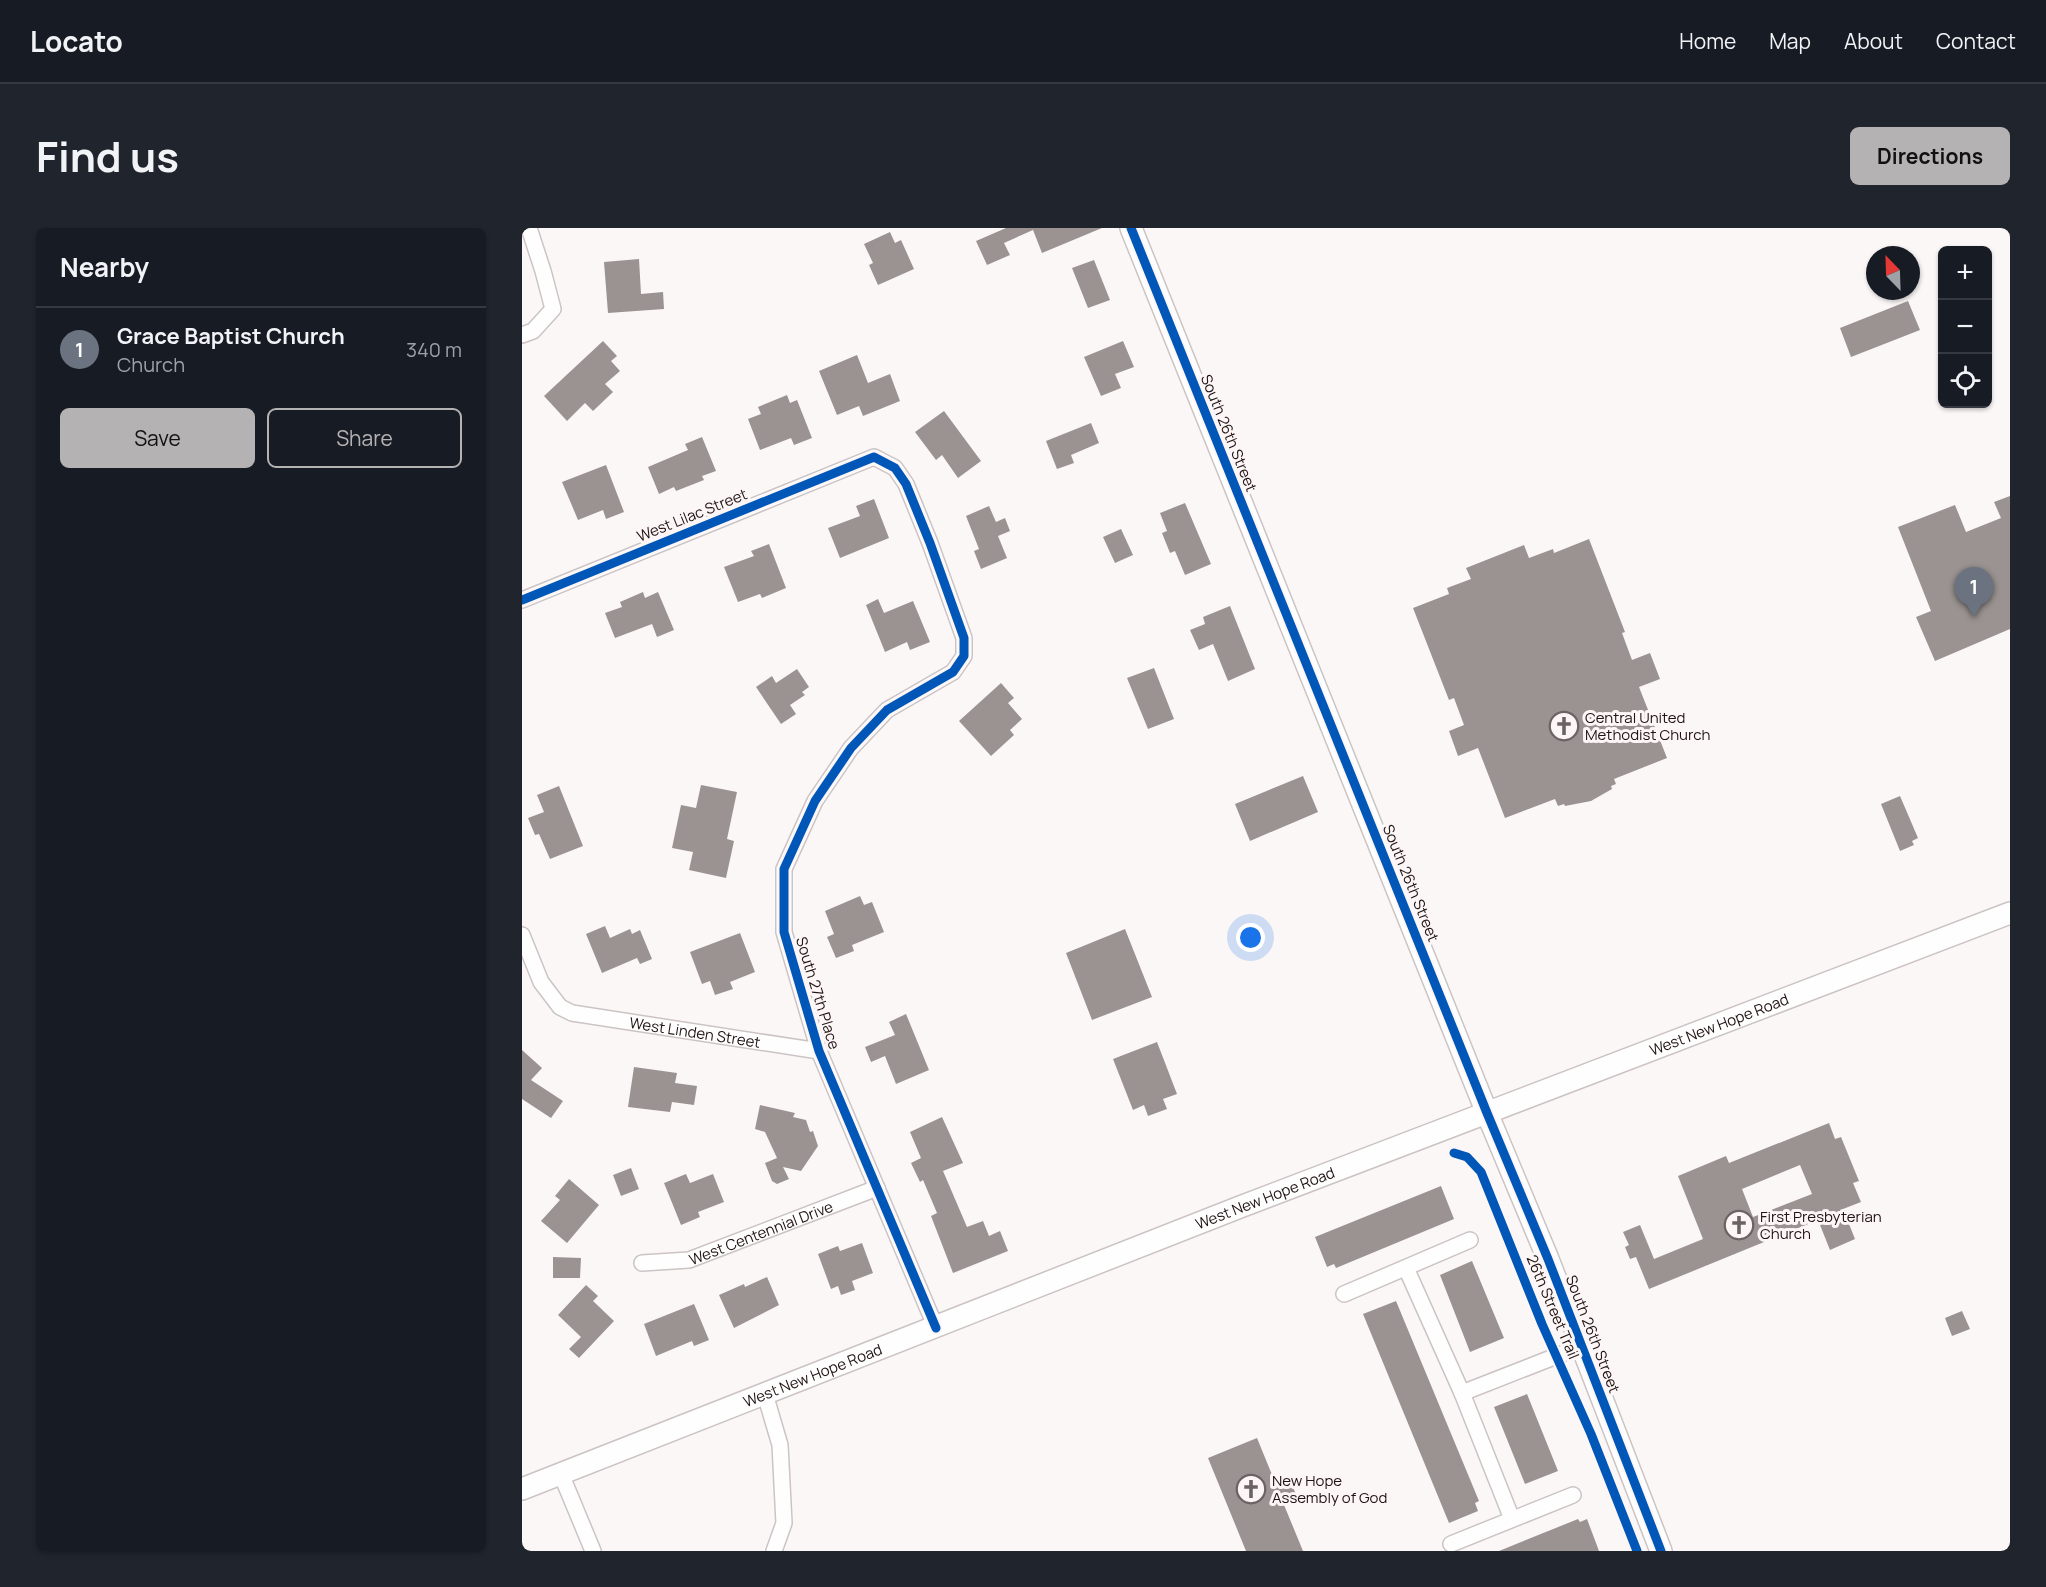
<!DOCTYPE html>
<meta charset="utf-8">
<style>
body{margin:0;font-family:Manrope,sans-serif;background:#20242c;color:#f1f3f6}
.controls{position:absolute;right:18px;top:18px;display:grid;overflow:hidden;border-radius:9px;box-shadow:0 2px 4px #0004}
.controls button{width:54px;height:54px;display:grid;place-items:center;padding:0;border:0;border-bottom:2px solid #363941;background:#171b24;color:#f1f3f6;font:30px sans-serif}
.compass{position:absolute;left:1344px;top:18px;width:54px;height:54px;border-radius:50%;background:#171b24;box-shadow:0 2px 4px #0004;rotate:337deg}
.you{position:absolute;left:729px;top:710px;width:21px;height:21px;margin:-15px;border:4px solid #fff;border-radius:50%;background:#1a73e8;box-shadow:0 0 0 9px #1a73e833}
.badge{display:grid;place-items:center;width:39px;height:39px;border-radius:50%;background:#b5b2b4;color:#fff;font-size:20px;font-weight:700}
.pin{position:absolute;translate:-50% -50px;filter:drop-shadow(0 2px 3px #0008)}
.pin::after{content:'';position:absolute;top:32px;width:21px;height:18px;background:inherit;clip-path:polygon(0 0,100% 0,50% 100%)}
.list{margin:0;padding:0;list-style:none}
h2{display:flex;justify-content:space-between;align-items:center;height:78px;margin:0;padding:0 24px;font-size:26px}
h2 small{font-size:20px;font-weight:400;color:#9ea1a6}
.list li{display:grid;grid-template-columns:39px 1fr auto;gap:18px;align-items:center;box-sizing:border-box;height:84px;padding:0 24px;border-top:2px solid #363941}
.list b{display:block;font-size:22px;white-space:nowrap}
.list p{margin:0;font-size:20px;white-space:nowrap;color:#9ea1a6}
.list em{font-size:20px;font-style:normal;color:#9ea1a6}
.actions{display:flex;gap:12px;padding:18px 24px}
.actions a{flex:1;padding:14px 0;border:2px solid #b5b2b4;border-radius:9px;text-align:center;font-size:21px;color:#b5b2b4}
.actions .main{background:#b5b2b4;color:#111}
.icon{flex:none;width:33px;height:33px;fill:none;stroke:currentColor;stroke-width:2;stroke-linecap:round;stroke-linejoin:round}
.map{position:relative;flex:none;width:1488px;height:1323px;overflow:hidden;border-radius:9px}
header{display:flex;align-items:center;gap:36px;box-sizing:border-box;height:84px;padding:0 30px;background:#171b24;border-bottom:2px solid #363941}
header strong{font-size:28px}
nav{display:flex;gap:33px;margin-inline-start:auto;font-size:21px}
.intro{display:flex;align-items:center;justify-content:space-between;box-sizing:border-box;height:144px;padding:0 36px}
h1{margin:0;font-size:42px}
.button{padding:15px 27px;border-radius:9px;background:#b5b2b4;color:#111;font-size:21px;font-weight:700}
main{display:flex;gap:36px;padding:0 36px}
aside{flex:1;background:#171b24;border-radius:9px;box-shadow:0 2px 4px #0004}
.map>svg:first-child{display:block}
</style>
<header>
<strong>Locato</strong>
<nav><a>Home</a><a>Map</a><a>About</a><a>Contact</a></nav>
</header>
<div class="intro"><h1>Find us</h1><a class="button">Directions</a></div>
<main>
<aside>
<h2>Nearby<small></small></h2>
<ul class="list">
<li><span class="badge" style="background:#6b7280">1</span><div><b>Grace Baptist Church</b><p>Church</p></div><em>340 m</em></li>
</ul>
<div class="actions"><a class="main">Save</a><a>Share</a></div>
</aside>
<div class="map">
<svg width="1488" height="1323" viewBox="0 0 1488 1323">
<rect width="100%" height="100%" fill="#fcf7f7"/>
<path fill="#9a9391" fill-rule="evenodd" d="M484,0H580L520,25L511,2L482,15L488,27L465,37L454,13Z
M368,4L373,15L379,12L392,41L356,57L347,37L351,35L342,16Z
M117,31L119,66L141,64L142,81L86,85L82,34Z
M572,32L588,72L566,80L550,40Z
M1386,73L1398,102L1329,129L1318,100Z
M81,113L95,128L89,133L98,143L83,156L91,164L71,183L63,175L45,193L22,168Z
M601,113L612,139L593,146L599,160L579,168L562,129Z
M335,127L346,155L368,146L378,173L341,188L337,178L315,187L297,143Z
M265,167L268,175L275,172L290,210L272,217L269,210L238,222L226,191L239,186L236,179Z
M422,183L459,233L436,250L420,227L414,232L393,204Z
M569,195L577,215L549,227L552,235L535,241L524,213Z
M180,209L194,243L180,248L182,252L154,263L152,259L137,266L126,239L166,222L163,216Z
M84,237L102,284L84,291L81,282L56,292L40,254Z
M1488,268V401L1413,433L1394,389L1409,383L1376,299L1433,277L1444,304L1479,290L1472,274Z
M352,271L367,310L318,330L306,300L338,288L334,278Z
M663,275L689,336L663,347L653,323L648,325L640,305L645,303L638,285Z
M467,278L474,294L483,290L488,303L476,308L485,330L459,341L452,323L457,321L444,288Z
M599,301L611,327L593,335L581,309Z
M1067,311L1103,404L1100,405L1110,432L1128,425L1138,451L1117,459L1145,530L1092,551L1094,556L1089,558L1090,561L1069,573L1043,578L1042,576L1036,578L1033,571L983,590L956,520L936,528L927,503L942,497L932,470L927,472L891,380L927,366L925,360L949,351L944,340L1002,317L1007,330L1031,321L1032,325Z
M247,316L264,360L240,370L238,366L216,374L202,339L232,328L229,323Z
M121,364L123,370L136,364L152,402L135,409L130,396L93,410L83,385L100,379L98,374Z
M356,371L362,385L391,373L408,414L388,422L385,414L363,424L344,377Z
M708,378L733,441L706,453L691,416L677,422L668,402L683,396L681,389Z
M632,440L652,491L626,501L605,450Z
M275,441L287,459L280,464L283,467L268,477L274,486L259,496L234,459L250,448L254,455Z
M479,455L492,470L486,475L500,491L488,502L492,507L469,528L437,493Z
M781,548L796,584L728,613L713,576Z
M179,557L215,564L205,611L212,613L204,650L167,642L171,624L150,620L159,577L174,580Z
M37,558L61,618L28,631L17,606L13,607L6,590L22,584L15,567Z
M1378,568L1396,610L1390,613L1392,617L1378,623L1359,576Z
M338,668L342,677L350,674L362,704L330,717L332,723L314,730L305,709L312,706L303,683Z
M83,698L88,710L108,701L110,706L118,702L130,731L118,736L115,730L80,745L64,706Z
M603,701L630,769L570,792L544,725Z
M218,705L233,744L208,754L211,761L193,767L188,753L180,756L168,724Z
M384,786L407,842L374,856L363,828L349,834L343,819L373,807L367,794Z
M635,814L655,866L641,871L645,881L626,888L622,877L611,882L591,831Z
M0,822L20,840L9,852L41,873L29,890L0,871Z
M112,839L155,845L153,855L175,858L172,877L150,874L148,884L106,879Z
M238,877L273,885L271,889L284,892L288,904L291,903L296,918L279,943L261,939L267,951L255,956L250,953L243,935L255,930L243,904L233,901Z
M420,889L441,935L421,943L445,999L461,993L467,1008L478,1003L486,1023L431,1045L409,988L415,985L401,952L398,954L389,935L399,930L388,904Z
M1307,895L1313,911L1319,909L1337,953L1331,955L1339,974L1321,981L1333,1011L1308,1022L1296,992L1127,1061L1114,1029L1108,1031L1103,1019L1107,1017L1101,1004L1118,997L1132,1031L1181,1011L1156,948L1204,928L1207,935ZM1278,937L1290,966L1231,989L1220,961Z
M109,940L117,961L99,968L91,947Z
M164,946L168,955L191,946L202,974L176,984L178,989L159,997L142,955Z
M47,951L77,977L45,1015L19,993L38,972L33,968Z
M919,958L932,991L814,1040L812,1036L805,1039L793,1009Z
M340,1015L351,1045L330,1053L333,1062L319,1067L316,1058L309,1061L296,1026L316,1018L318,1023Z
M31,1029L59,1030L58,1050H31Z
M950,1033L982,1110L948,1124L918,1047Z
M245,1049L257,1077L212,1100L197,1067L222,1056L223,1059Z
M64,1057L76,1068L71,1073L92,1093L57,1130L47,1121L59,1109L36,1087Z
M874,1073L957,1273L953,1275L956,1283L927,1295L841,1086Z
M172,1076L187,1112L172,1118L170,1113L134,1128L122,1096Z
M1440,1083L1448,1101L1430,1108L1423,1090Z
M1005,1166L1036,1243L1003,1256L972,1179Z
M735,1210L753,1254L766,1249L774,1266L760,1272L781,1323H724L686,1230Z
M1056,1291L1058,1294L1065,1291L1077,1323H977Z"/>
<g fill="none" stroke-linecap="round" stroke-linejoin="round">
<g stroke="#ccc4c4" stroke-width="18">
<g id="street">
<path d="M0,107L11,103L31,81L21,43L7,0"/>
<path d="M0,372L352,229L373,240L384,256L408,315L442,410V428L431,444L365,482L329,520L293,573L262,641V704L297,823L414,1100"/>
<path id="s1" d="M0,707L19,754L38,779L50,785L297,823"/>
<path id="s2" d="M120,1035L167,1032L355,960"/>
<path d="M884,1040L940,1165L990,1291"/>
<path d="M822,1066L948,1012"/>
<path d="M940,1165L1060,1118"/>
<path d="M243,1166L258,1217L262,1295L252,1323"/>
<path d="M39,1246L71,1323"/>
<path d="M929,1316L1051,1267"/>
</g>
</g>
<g stroke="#ccc4c4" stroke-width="24">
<g id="secondary">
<path d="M609,0L965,885L1026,1031L1139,1323"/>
<path id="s3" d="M0,1261L718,979L1488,685"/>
</g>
</g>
<use href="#street" stroke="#fffefe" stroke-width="15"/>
<use href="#secondary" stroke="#fffefe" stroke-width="21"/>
<g stroke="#fdf6f6" stroke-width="13">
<path id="cycleway" d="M609,0L965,885L1026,1031L1139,1323
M0,372L352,229L373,240L384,256L408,315L442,410V428L431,444L365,482L329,520L293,573L262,641V704L297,823L414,1100
M932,925L945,929L959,944L1020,1096L1069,1206L1115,1323"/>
</g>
<use href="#cycleway" stroke="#0057b8" stroke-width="9"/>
</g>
<defs>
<g id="church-ring" transform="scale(1.5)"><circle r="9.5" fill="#fdf6f6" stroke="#6c6363" stroke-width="1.5"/><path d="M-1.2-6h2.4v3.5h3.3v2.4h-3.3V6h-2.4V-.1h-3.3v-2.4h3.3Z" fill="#6c6363"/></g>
</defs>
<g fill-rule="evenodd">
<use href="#church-ring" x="1042" y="498"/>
<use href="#church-ring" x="1217" y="997"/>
<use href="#church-ring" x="729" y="1261"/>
</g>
<g text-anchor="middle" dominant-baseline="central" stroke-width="6" stroke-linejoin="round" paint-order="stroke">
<g font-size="15" fill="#1f1313" stroke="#fdf6f6">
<text transform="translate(707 205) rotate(68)">South 26th Street</text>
<text transform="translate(170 287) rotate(-22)">West Lilac Street</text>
<text transform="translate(889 655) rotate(68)">South 26th Street</text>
<text transform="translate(296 765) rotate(73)">South 27th Place</text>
<text stroke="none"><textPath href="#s3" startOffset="1284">West New Hope Road</textPath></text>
<text stroke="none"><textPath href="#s1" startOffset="220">West Linden Street</textPath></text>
<text stroke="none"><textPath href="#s3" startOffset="798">West New Hope Road</textPath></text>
<text stroke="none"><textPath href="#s2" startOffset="124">West Centennial Drive</textPath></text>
<text transform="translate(1031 1079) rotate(67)">26th Street Trail</text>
<text transform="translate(1071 1106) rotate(69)">South 26th Street</text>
<text stroke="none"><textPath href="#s3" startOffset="312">West New Hope Road</textPath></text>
</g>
<g font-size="15" fill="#1f1313" stroke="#fdf6f6" text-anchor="start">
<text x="1063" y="489">Central United<tspan x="1063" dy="17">Methodist Church</tspan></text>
<text x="1238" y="988">First Presbyterian<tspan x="1238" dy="17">Church</tspan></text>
<text x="750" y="1252">New Hope<tspan x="750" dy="17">Assembly of God</tspan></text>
</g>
</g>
</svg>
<div class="controls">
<button>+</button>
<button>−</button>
<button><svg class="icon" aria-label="locate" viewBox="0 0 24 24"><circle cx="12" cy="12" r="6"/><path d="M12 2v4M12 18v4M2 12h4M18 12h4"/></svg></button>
</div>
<svg class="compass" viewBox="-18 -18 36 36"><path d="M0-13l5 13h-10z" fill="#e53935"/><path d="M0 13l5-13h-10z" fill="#9ea1a6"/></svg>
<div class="you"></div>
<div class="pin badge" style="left:1452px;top:389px;background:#6b7280">1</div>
</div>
</main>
